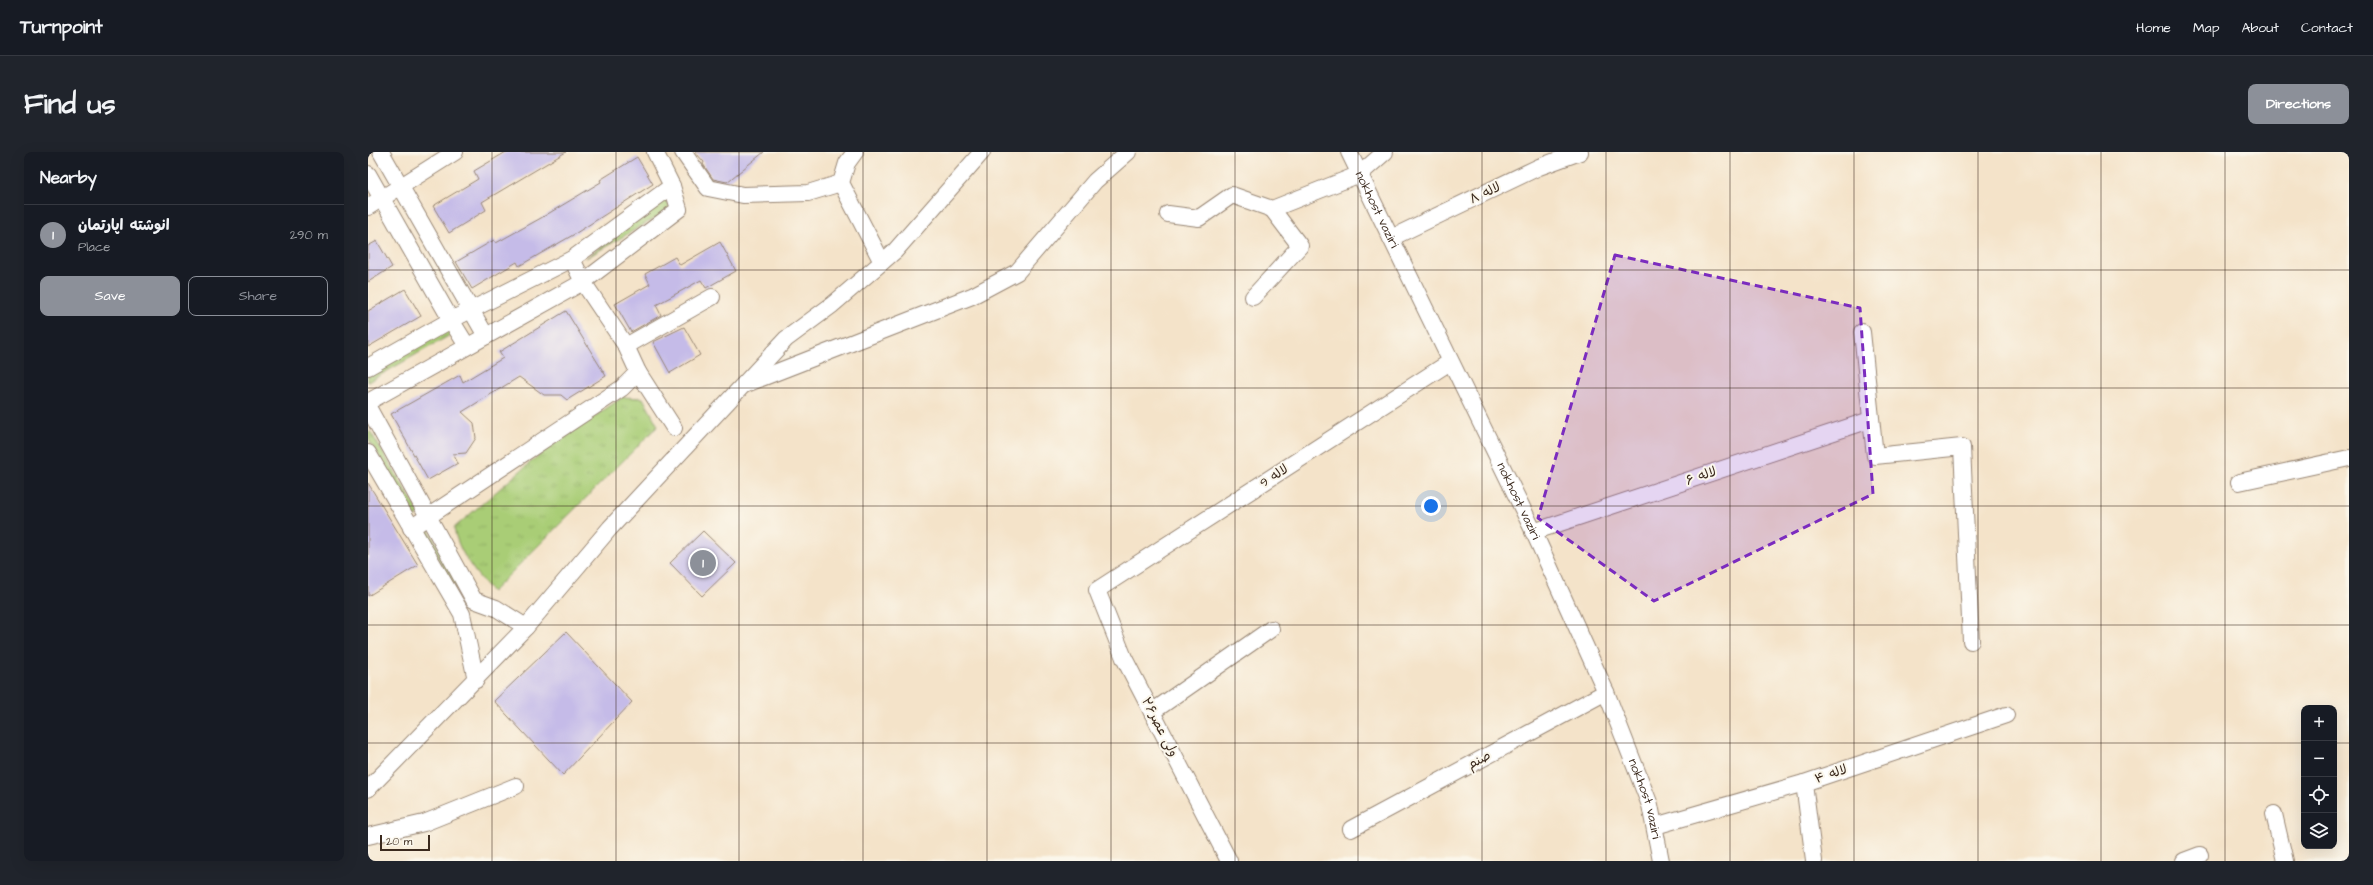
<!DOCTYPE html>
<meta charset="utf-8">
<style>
body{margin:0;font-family:"Architects Daughter","Playpen Sans Arabic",sans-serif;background:#20242c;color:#f1f3f6}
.controls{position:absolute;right:12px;bottom:12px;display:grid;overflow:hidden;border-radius:8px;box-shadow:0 4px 16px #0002}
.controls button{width:36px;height:36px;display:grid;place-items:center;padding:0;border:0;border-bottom:1px solid #363941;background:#171b24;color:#f1f3f6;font:20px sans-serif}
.scale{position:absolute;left:12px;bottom:10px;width:50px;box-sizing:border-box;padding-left:4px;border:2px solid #3b2a1e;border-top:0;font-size:11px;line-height:14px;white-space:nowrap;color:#3b2a1e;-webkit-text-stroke:3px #fbf7ec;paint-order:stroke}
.you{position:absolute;left:1063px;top:354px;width:14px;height:14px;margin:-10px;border:3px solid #fff;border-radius:50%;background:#1a73e8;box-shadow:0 0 0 6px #1a73e833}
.badge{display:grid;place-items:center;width:26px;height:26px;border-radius:50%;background:#8c9099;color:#fff;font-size:13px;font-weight:700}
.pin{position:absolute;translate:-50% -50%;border:2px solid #fff;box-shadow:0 1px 4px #0006}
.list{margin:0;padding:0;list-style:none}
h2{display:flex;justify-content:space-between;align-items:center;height:52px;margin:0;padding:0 16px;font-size:17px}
h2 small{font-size:13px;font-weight:400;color:#9ea1a6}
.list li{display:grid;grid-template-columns:26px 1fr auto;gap:12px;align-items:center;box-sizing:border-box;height:60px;padding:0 16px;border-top:1px solid #363941}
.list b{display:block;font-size:15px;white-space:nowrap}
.list p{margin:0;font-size:13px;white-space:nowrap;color:#9ea1a6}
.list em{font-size:13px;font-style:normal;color:#9ea1a6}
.actions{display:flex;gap:8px;padding:12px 16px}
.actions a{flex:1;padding:9px 0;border:1px solid #8c9099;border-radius:8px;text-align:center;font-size:14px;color:#8c9099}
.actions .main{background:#8c9099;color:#fff}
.icon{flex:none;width:22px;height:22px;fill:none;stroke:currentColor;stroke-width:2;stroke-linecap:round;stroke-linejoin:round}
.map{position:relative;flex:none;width:1981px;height:709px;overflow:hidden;border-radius:8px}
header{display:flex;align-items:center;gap:24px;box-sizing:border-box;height:56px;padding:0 20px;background:#171b24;border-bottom:1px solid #363941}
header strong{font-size:19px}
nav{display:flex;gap:22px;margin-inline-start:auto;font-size:14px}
.intro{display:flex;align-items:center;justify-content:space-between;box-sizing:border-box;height:96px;padding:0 24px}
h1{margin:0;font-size:28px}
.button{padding:10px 18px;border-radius:8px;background:#8c9099;color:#fff;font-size:14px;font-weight:700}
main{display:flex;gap:24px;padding:0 24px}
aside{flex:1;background:#171b24;border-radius:8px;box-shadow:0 4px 16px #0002}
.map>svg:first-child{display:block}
</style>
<header>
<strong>Turnpoint</strong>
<nav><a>Home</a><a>Map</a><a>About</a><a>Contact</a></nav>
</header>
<div class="intro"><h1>Find us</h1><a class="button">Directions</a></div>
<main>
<aside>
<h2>Nearby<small></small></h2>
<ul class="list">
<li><span class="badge">1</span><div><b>انوشته اپارتمان</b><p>Place</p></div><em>290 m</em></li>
</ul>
<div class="actions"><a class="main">Save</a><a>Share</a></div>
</aside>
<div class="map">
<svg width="1981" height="709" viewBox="0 0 1981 709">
<defs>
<pattern id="grass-tufts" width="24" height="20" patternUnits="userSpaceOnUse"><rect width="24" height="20" fill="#a9cd76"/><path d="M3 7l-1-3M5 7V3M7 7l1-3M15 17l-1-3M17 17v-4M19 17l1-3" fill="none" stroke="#92b066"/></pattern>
</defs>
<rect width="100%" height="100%" fill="#fbf7ec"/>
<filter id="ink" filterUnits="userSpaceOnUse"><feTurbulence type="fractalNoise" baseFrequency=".025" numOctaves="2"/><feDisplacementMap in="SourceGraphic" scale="8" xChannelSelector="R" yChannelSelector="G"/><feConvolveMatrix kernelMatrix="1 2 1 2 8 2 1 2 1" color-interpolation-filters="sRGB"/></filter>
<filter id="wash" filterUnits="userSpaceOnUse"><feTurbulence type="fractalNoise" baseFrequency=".012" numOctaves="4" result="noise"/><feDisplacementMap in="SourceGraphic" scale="16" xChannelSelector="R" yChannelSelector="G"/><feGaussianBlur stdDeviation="0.9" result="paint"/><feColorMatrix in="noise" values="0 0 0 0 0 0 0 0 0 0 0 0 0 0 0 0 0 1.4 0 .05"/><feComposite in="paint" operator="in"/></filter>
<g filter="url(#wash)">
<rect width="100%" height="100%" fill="#f4e3c9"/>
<path fill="url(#grass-tufts)" stroke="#727c4a" d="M296,44L303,57L218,106Z
M77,168L84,182L0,230V219Z
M255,245L275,246L290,274L124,440C108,422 90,400 86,376L178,297Z
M2,279L52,362L47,365L0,286V280Z
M60,377L93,435L87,436L54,380Z"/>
<g id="blocks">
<path fill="#c5bbe8" d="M138,0H198L114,50L118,58L81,81L65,54L110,27L106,19Z
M327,0H396L359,30L345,27L335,12L336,10Z
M269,5L285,32L205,83L151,114L149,110L104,137L88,110L126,88L128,91L173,66L233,30L232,28Z
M9,89L24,115L0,130V94Z
M352,90L368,119L338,136L333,128L288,153L293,163L263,180L247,152L282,132L277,122L307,105L312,113Z
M37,137L53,164L0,195V159Z
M198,159L238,224L199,248L193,243H176L151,225L94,260L106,271L108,286L98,301L85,302L90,311L60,328L23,262L92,223L95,230L135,206L131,200Z
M316,175L332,203L302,221L285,190Z
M0,331L50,413L0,444Z
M335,379L368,411L334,444L302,411Z
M198,480L264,550L195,623L126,549Z"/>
</g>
</g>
<g filter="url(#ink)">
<use href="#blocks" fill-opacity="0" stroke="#988674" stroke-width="1"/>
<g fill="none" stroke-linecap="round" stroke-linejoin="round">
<g stroke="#988674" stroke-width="18">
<g id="minor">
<path d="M13,0L118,184"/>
<path d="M315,0L340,36L375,43L440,41L473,31"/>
<path d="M487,0L479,11L473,31L514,110"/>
<path id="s1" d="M981,0L1163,374L1238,540L1282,653L1293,709"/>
<path d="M0,22L83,168L99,194"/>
<path d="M0,55L87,0"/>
<path d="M800,62L831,66L864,43L904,57L992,22L1017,0"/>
<path d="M1023,86L1171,15L1212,0"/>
<path d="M204,107L215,130L258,194L270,220L306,276"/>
<path d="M885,145L932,94L904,57"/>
<path d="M1494,180L1507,304L1594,295L1603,489"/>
<path d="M258,194L344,145"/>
<path d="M0,215L83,168L204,107L304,34"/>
<path d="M378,232L604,144L649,120L727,29L760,0"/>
<path d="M0,250L215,130L311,57L304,34L287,0"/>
<path d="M0,255L106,448L128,456L158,475"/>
<path d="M0,301L94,462L108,528"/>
<path d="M1871,330L1981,306"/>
<path d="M43,376L254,236L270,220"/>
<path d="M1165,380L1502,268"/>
<path d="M784,560L903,477"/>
<path d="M1436,631L1446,709"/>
<path d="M0,637L158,475L242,376L418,187L464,153L527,99L614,0"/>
<path d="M1906,662L1917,709"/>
<path d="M1287,674L1436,631L1638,563"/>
<path d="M983,677L1238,540"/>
<path d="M0,684L56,671L148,634"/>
<path d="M861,709L756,506L729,438L1082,210"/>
<path d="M1816,709L1832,703"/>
</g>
</g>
<use href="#minor" stroke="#fff" stroke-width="16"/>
</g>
</g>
<path fill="#7b2cbf" fill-opacity="0.2" stroke="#7b2cbf" stroke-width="3" stroke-dasharray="8 5" stroke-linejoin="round" d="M1247,103L1492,156L1505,342L1286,449L1170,366Z"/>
<path fill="none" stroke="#3b2a1e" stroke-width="1" stroke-opacity="0.55" d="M124,0V709M248,0V709M371,0V709M495,0V709M619,0V709M743,0V709M867,0V709M990,0V709M1114,0V709M1238,0V709M1362,0V709M1486,0V709M1610,0V709M1733,0V709M1857,0V709M0,118H1981M0,236H1981M0,354H1981M0,473H1981M0,591H1936M1966,591H1981"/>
<g text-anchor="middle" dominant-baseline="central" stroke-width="4" stroke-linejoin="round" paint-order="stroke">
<g font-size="13" fill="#3b2a1e" stroke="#fbf7ec">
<text transform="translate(1117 41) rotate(-26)">لاله ۸</text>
<text stroke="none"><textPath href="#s1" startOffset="64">nokhost vaziri</textPath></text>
<text transform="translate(906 324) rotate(-33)">لاله 9</text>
<text transform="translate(1333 324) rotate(-19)">لاله ۶</text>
<text stroke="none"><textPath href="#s1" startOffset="388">nokhost vaziri</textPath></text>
<text transform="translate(792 575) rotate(63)">ولی عصر۲۶</text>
<text transform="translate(1111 608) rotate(-28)">صنم</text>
<text transform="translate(1463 622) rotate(-19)">لاله ۴</text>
<text stroke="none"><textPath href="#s1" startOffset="712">nokhost vaziri</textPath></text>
</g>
</g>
</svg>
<div class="controls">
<button>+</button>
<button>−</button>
<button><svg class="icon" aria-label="locate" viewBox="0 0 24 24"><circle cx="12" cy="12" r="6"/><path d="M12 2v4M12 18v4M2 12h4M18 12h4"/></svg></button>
<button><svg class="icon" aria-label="layers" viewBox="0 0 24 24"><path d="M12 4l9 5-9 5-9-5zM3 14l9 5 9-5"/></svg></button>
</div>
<div class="scale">20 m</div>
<div class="you"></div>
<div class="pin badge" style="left:335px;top:411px">1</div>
</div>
</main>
